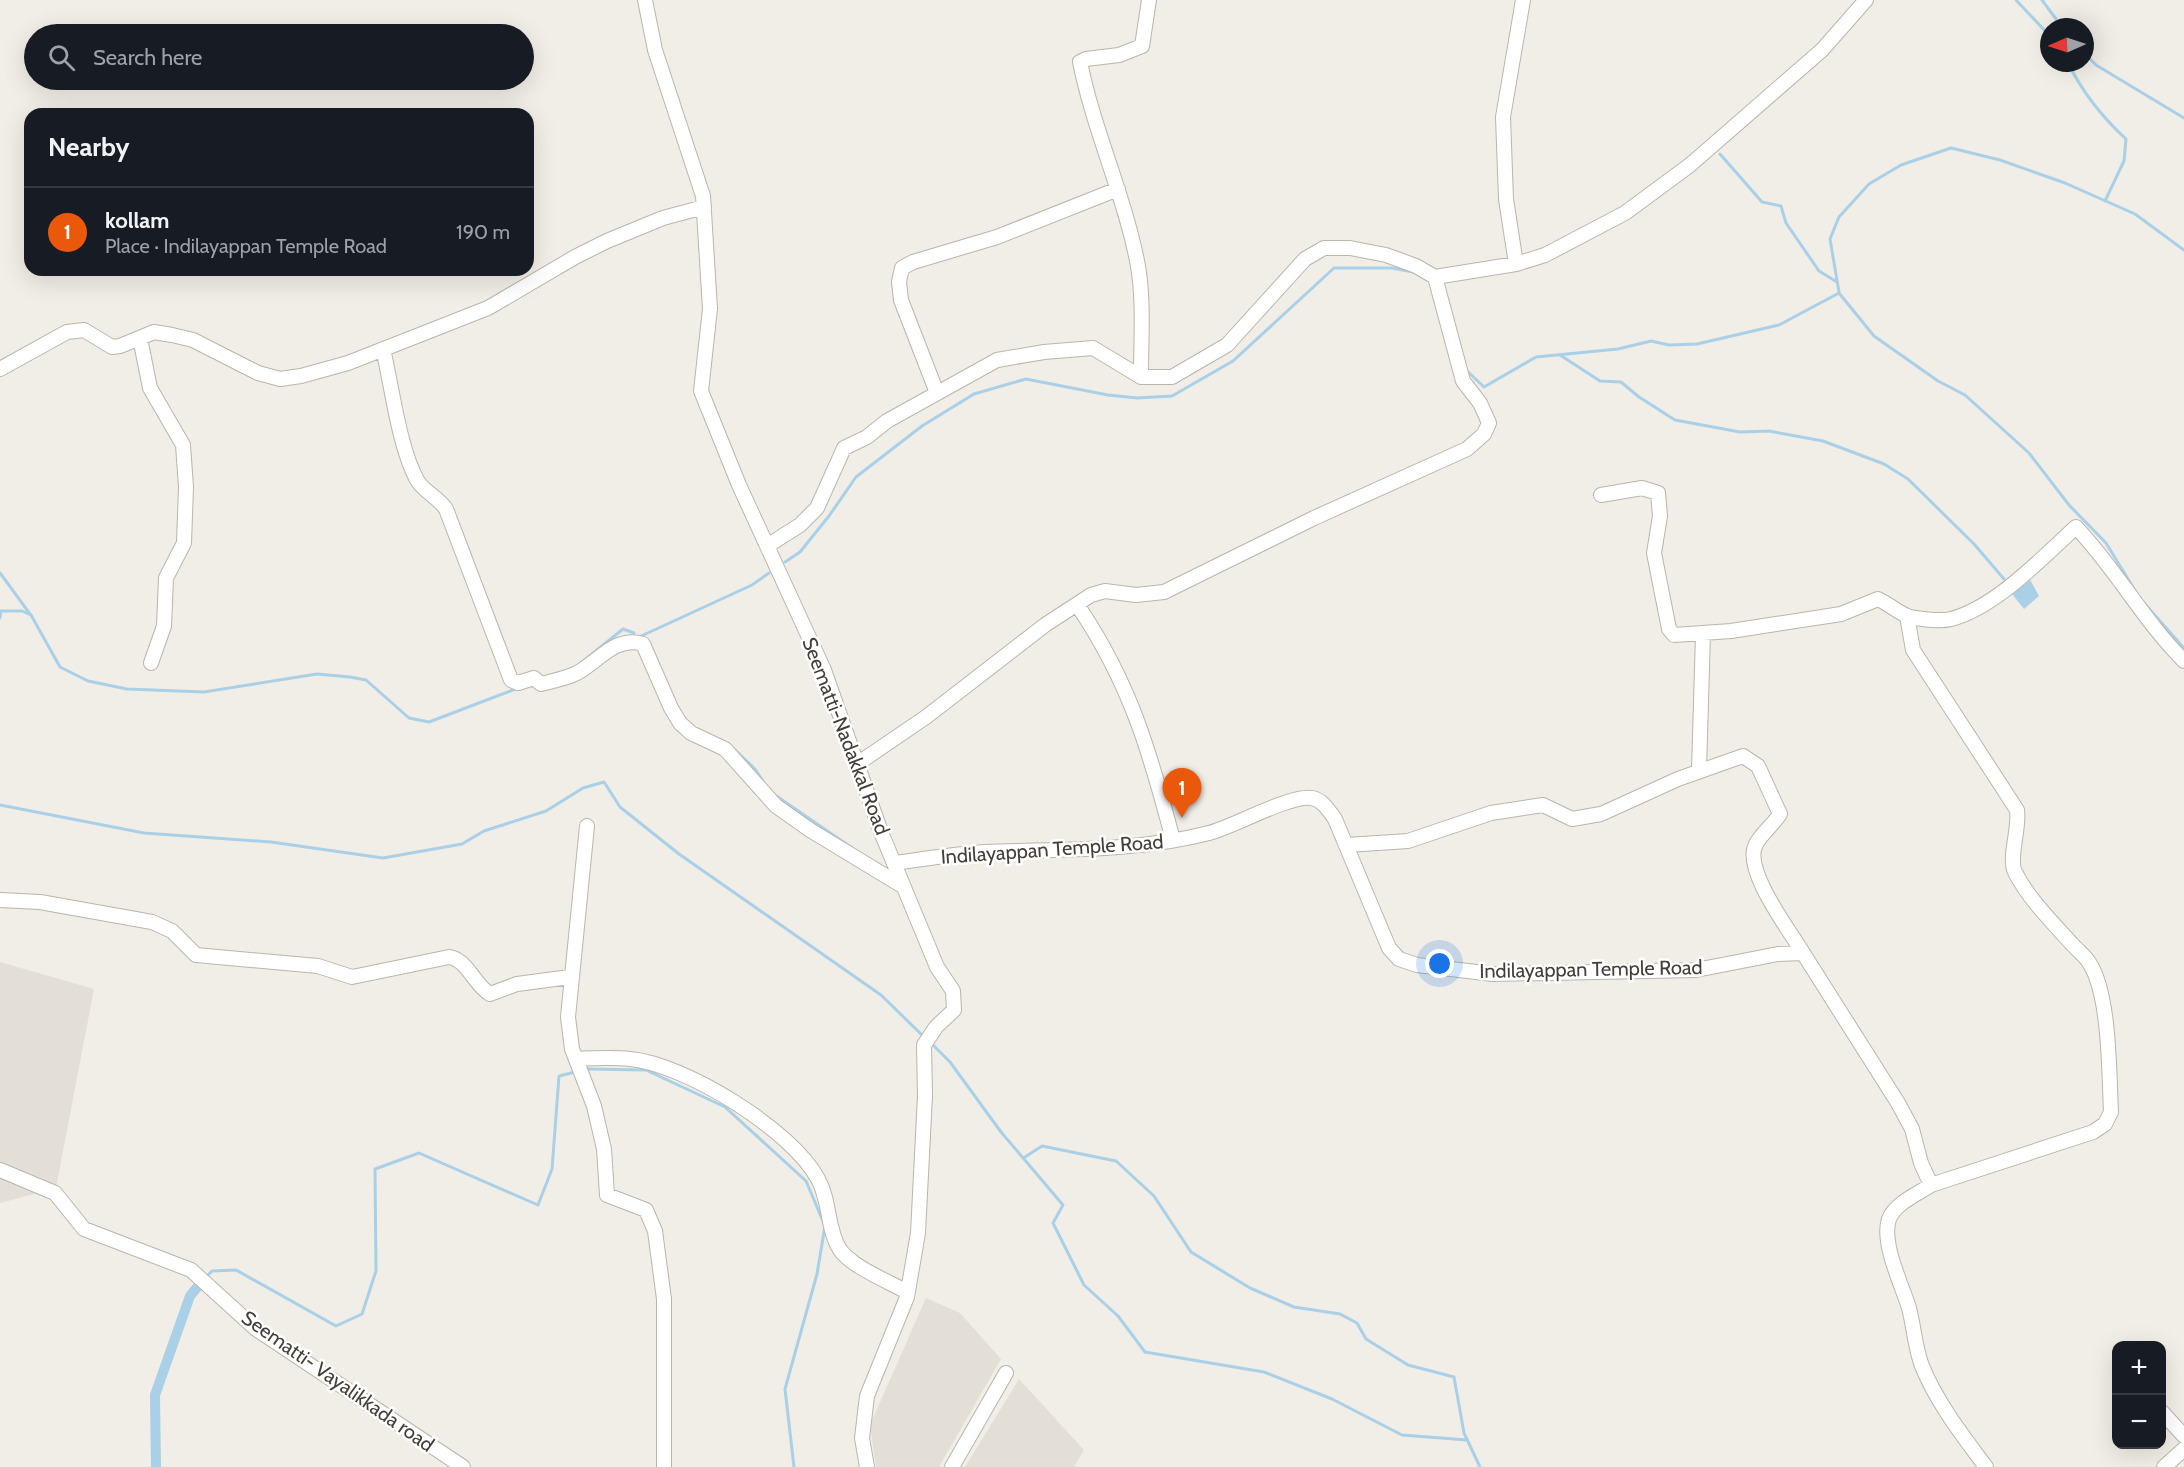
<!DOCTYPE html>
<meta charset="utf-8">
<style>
body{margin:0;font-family:Cabin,sans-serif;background:#20242c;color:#f1f3f6}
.controls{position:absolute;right:18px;bottom:18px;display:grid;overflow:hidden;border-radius:12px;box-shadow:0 6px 24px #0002}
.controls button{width:54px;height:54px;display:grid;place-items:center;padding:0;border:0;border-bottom:2px solid #363941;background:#171b24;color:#f1f3f6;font:30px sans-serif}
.compass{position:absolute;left:2040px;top:18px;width:54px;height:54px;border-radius:50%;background:#171b24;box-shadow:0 6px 24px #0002;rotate:267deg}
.you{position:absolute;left:1440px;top:964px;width:21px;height:21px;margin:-15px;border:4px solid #fff;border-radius:50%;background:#1a73e8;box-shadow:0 0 0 9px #1a73e833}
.badge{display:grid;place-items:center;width:39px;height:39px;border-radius:50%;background:#ea580c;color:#fff;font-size:20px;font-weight:700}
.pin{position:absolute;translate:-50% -50px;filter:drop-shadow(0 2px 3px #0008)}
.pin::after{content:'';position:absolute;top:32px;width:21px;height:18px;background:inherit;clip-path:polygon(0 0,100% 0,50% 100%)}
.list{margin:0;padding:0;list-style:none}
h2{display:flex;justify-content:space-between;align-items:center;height:78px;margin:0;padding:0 24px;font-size:26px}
h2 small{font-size:20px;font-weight:400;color:#9ea1a6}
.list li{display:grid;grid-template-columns:39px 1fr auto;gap:18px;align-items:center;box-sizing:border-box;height:90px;padding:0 24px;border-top:2px solid #363941}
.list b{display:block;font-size:22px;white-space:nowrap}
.list p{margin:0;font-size:20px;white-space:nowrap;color:#9ea1a6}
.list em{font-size:20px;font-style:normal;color:#9ea1a6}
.icon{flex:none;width:33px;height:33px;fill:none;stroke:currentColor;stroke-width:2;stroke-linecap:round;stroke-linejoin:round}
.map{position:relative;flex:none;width:2184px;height:1467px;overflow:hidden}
.search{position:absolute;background:#171b24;box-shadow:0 6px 24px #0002;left:24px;top:24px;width:510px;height:66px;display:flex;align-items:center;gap:15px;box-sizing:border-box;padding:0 21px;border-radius:33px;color:#9ea1a6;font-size:22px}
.panel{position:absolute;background:#171b24;box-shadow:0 6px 24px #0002;left:24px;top:108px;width:510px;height:168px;border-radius:18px}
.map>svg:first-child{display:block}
</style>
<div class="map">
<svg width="2184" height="1467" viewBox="0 0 2184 1467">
<rect width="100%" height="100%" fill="#f1eee7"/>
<path fill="#e4dfd6" d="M0,962L94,989L56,1188L0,1203Z
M926,1298L960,1313L1001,1359L939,1467H876L870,1425Z
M1019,1379L1084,1450L1074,1467H965Z"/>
<path fill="#aad0e7" d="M2028,576L2039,596L2024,609L2009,590Z"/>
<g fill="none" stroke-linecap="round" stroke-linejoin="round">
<path stroke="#aad0e7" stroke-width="3" d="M2016,0L2049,35
M2042,0L2062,27
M2085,54L2096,65L2184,118
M2068,63C2083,93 2102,117 2126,139L2124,161L2105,201
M1720,154L1762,202L1781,206L1786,223L1819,271L1837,282
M1839,292L1830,239L1839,217L1869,184L1901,165L1951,148L2000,160L2065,183L2135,214L2184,250
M1560,355L1600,381L1621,382L1639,397L1675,420L1740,432L1769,431L1823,441L1884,464L1908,479L1974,544L2004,579
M1465,369L1484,387L1536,357L1618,349L1651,341L1669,345L1697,344L1779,325L1839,293L1874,336L1938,381L1965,395L2029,453L2069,505L2106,543L2139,597
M785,562L800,552L829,516L856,477L922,426L974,394L1026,379L1108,395L1137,398L1172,396L1233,361L1334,268H1392L1413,272
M0,573L30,614
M2143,602L2184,648
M0,611H22L31,615L60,667L88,681L127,689L204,692L317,674L350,677L366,680L409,718L429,722L518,688
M0,618L1,611
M639,637L752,585L769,573
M651,647L657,660
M576,667L623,629L634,633
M733,748L755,769L764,783
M772,793L858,852
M0,805L144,833L271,842L383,858L462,844L484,831L546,811L583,788L604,782L620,807L679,854L881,995L921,1034
M934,1046L950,1062L1001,1132L1063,1205L1053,1223L1084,1285L1118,1316L1145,1352L1264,1372L1332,1399L1402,1435L1467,1440
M588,1069L646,1070L725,1107L806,1181L825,1226L817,1274L785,1389L794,1467
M1025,1157L1042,1146L1116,1161L1154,1196L1191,1252L1250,1288L1294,1307L1340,1314L1357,1323L1366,1339L1408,1365L1454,1377L1464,1433L1480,1467
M207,1276L212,1271L236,1270L336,1326L362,1314L376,1271L375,1169L419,1153L538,1205L552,1169L559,1076L575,1072"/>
<path stroke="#aad0e7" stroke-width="10" d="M156,1467L155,1395L190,1296L199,1285"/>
<g stroke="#bbb5ab" stroke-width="16">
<path id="minor" d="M645,0L655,50L703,196L710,309L701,391L739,485L824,670L881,832L937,967L953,991L954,1010L936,1027L924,1045L925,1096L918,1233L907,1297L867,1396L862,1438L867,1467
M1516,264L1506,199L1503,117L1523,0
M140,338L150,388L183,445L186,487L184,543L166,578L164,626L151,663
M383,349C392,387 399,447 417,480C423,491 438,497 446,509L511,680L518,683L534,678L541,684C553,681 567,678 577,673C599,661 616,635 643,644L671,708L680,723L691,733L725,749L776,806L810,830L904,887
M0,369L67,332L84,330L112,347L120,346L154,332L172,335L193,340L258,373L280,379L301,376L348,363L488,308L575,257L607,241L663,218L704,207
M1141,377C1141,340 1144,302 1138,266C1125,196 1094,132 1080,62L1086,59L1119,55L1142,46L1149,0
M937,393L901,300L899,282L902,268L913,262L997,237L1118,189
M1601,495L1642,488L1658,493L1660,516L1654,553L1669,629L1674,635L1731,631L1841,614L1878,599C1889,604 1900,614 1910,617C1923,619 1939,622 1951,619C1995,608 2043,557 2076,527C2116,569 2143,620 2184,661
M767,546L800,525L817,508L844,448L867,437L887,421L997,360L1044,352L1093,348L1141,377H1172L1227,345L1305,259L1324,248H1350L1386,255L1416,266L1435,277L1516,264L1545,255L1625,213L1690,165L1822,50L1866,0
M1078,606C1130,683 1150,752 1173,840
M1907,616L1913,650L2017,810C2020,828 2008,858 2015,872C2028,898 2052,922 2072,944C2077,950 2086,956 2090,964C2110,996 2109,1074 2111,1112L2105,1124L2093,1132L1931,1185
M857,764L926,717L1045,625L1091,595L1105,591L1136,595L1164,592L1314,518L1467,449L1484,434L1489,423L1480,403L1463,381L1435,277
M1699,770L1703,634
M587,826L568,1017L572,1049L594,1106L604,1149L607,1195L646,1210L655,1231L664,1299V1467
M1347,845L1408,841L1491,813L1543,805L1572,819L1601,814L1678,779L1743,756L1758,766L1780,814C1773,825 1762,833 1756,844C1742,869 1790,931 1803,953
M894,863C924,859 955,854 985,852C1059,849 1136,852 1209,833C1233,827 1291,794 1312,798C1323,800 1329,811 1335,819L1389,948L1399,959L1417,965L1493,974L1696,970L1778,954L1803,953L1898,1103L1912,1129L1921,1163L1931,1185C1918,1194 1895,1203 1889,1219C1881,1243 1902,1285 1909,1308C1914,1327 1915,1348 1922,1366C1937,1403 1963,1436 1986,1467
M0,900L40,902L152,922L172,931L196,955L318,966L352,977L449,957C467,959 475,986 490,994L517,984L570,977
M576,1059C594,1058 612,1057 630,1059C685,1064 792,1130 818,1179C830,1200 827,1228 839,1248C849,1266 890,1282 907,1292
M0,1170L55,1193L84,1229L191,1270L256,1329L463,1467
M2162,1412L2184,1436
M952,1467L1006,1373
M2164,1467L2184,1449"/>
</g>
<use href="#minor" stroke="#fff" stroke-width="14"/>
</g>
<g text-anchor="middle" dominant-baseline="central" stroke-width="5" stroke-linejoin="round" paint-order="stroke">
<g font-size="20" fill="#433e37" stroke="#fff">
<text transform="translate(846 736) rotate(69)">Seematti-Nadakkal Road</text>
<text transform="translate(1052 849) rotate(-4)">Indilayappan Temple Road</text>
<text transform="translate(1591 969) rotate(-1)">Indilayappan Temple Road</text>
<text transform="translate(338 1381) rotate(35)">Seematti- Vayalikkada road</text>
</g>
</g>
</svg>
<div class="controls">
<button>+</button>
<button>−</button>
</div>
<svg class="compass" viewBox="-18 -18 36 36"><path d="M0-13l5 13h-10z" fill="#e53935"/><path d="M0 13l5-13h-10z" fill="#9ea1a6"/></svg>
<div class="you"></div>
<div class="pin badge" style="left:1182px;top:818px">1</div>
<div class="search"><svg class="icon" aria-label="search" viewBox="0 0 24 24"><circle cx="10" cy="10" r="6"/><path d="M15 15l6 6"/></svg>Search here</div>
<section class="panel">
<h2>Nearby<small></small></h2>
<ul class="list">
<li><span class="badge">1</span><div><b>kollam</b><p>Place · Indilayappan Temple Road</p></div><em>190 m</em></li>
</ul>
</section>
</div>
